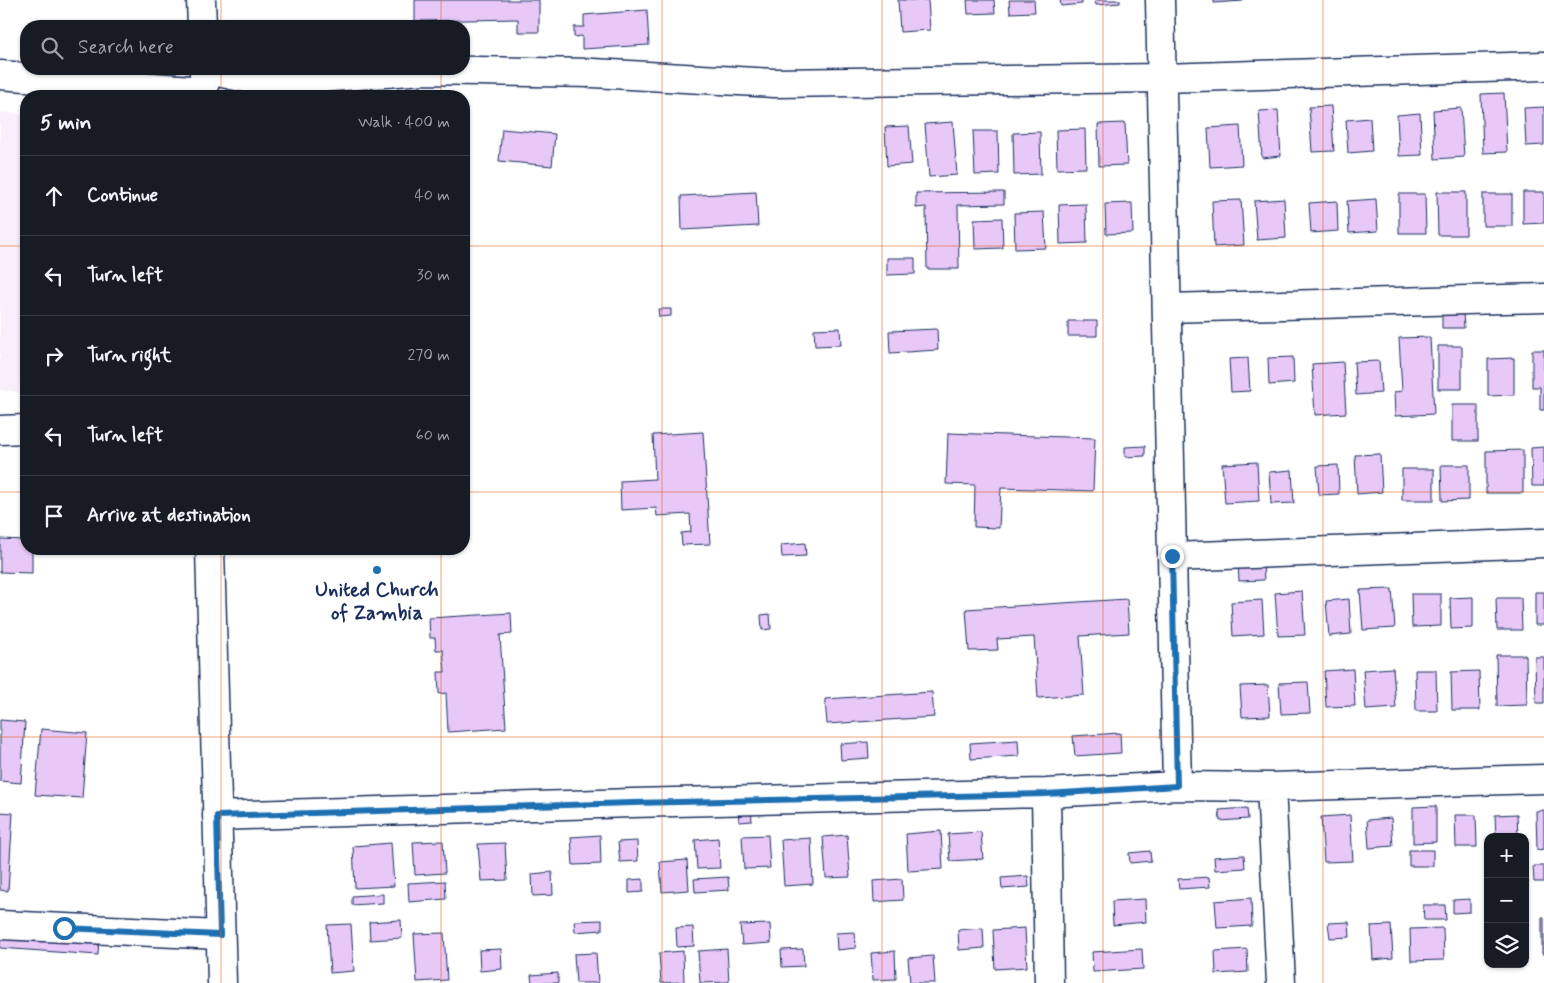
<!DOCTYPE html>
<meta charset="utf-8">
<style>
body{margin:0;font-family:Mynerve,sans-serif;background:#242831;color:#f1f3f6}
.controls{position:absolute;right:15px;bottom:15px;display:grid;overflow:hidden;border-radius:10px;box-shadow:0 1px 4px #0004}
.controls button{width:45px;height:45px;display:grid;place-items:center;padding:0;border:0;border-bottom:1px solid #363941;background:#171b24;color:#f1f3f6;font:25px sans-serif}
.stop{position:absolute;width:15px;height:15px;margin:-11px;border:4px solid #1f6fb2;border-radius:50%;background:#fff}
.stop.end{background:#1f6fb2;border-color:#fff;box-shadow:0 1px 5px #0008}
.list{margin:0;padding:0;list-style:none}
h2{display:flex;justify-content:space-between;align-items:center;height:65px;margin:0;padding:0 20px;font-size:21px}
h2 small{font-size:16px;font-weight:400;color:#9ea1a6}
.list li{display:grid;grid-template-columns:32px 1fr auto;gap:15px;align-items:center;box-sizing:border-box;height:80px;padding:0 20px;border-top:1px solid #363941}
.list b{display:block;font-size:19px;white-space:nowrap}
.list em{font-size:16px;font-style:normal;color:#9ea1a6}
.icon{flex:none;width:28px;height:28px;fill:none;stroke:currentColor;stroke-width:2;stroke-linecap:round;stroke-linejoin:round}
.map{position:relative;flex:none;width:1544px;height:983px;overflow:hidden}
.search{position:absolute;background:#171b24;box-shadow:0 1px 4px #0004;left:20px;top:20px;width:450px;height:55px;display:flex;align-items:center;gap:12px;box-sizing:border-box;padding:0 18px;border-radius:20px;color:#9ea1a6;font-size:19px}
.panel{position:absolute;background:#171b24;box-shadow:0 1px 4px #0004;left:20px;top:90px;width:450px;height:465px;border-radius:20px}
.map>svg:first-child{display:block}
</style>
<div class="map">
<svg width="1544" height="983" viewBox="0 0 1544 983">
<rect width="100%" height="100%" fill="#fff"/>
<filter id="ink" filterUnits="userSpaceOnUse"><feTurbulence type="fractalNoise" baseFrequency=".02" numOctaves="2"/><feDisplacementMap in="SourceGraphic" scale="10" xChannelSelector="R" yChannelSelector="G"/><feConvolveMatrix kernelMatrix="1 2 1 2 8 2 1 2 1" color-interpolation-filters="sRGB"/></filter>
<g filter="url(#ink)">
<path fill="#f8eefc" d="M0,112L26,115V276L19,392L0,390Z"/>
<path fill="#e7c8f6" stroke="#1b2f5e" d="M415,0H539V32H518V19L415,21Z
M898,0H928L930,30L900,32Z
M967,0H994L995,13L968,14Z
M1009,0H1034L1035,12L1010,13Z
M1060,0H1082V4L1061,6Z
M1095,0H1120V3L1096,5Z
M1214,0H1243V1L1214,3Z
M647,10L649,45L582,49V36L574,37V27H584V15Z
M1504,93L1507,152L1483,153L1481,94Z
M1331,106L1334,151L1312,152L1309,107Z
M1544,107V145L1526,146L1524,108Z
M1461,108L1464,157L1435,159L1433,110Z
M1278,110L1281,156L1262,158L1259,111Z
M1420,113L1422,155L1399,156L1397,115Z
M1370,118L1372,151L1348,153L1346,120Z
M953,122L957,175L929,177L925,124Z
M1125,123L1127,165L1099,166L1098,124Z
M909,126L912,164L887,166L885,127Z
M1240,126L1242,165L1210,167L1208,128Z
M502,129L555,134L552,166L499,161Z
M1085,129L1086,168L1057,169L1056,130Z
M973,131H998L999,174L975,175Z
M1040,132L1041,174L1014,175L1013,133Z
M756,192L758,226L682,230L681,196Z
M1004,192V204L958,205L959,269H927L926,207L916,208V193Z
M1437,192H1466V235H1438Z
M1523,192H1544V223L1523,224Z
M1399,194H1425L1426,233H1399Z
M1483,194H1512V226H1483Z
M1284,199L1286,238L1257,240L1254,201Z
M1376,199L1378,231L1349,233L1347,201Z
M1241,200L1244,245L1214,247L1212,201Z
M1337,201L1338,231L1311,233L1309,203Z
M1132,203L1133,233L1106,234L1105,204Z
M1086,204L1087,243L1060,244L1059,205Z
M1044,212L1046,248L1015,249L1014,213Z
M1002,218L1003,248L975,249L974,219Z
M887,258H915V274L887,275Z
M658,309H671V316L659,317Z
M1442,312H1463L1464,328H1442Z
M1068,321H1097V336H1068Z
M840,328L841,345L815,346L814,329Z
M937,329L938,350L890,353L889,331Z
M1430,337L1434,414L1395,416L1394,392L1402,391L1399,338Z
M1438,346H1462V389H1438Z
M1532,350H1544V410H1540V387H1532Z
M1293,357L1294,383L1269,385L1268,358Z
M1248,358L1250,391L1231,392L1229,359Z
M1514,358V395L1488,396V359Z
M1379,361L1381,393L1356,395L1354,362Z
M1343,362L1346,413L1315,415L1312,364Z
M1452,405H1478V441H1452Z
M703,432L710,544L682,545L681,533L691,532L690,514L657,516L656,508L621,510L620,481L655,479L653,435Z
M948,433L1095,438L1093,491L1001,488L999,528L974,527L975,485L946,484Z
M1145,446V456L1125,457V447Z
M1544,447V486H1532L1531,448Z
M1523,450V493H1486V451Z
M1380,454L1382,492L1357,494L1355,455Z
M1257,462L1259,501L1225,503L1222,464Z
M1338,465L1339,494L1319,495L1317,466Z
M1441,465H1469V500L1442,501Z
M1402,469H1434V500H1402Z
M1292,470L1294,503L1271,504L1269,472Z
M0,539L26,540V549H32V573L0,572Z
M805,543L806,556L782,557L781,545Z
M1263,562L1264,580L1239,581L1238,563Z
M1392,589L1395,628L1363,630L1360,590Z
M1302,591L1305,635L1278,636L1275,593Z
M1535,592H1544V625H1535Z
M1411,594H1441V626L1412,627Z
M1473,597V628L1451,629L1450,598Z
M1496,598H1521L1522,630H1497Z
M1127,599L1129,633L1080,636L1084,695L1038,698L1034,637L997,639L998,650L969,651L966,609Z
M1349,599L1351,634L1329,636L1326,601Z
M1262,600L1264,634L1233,636L1231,602Z
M511,613L512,634L500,635L506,728L448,732L446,693L439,694L438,672H445L443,650H436L435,638H430L429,618Z
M770,614L771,629L762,630L761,615Z
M1496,655H1526L1527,705L1497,706Z
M1535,657H1544V703H1536Z
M1393,668L1396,708L1366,710L1363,670Z
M1353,669L1355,706L1326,707L1324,671Z
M1415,670H1436L1437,711H1416Z
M1479,671L1480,710H1452L1451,672Z
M1308,682L1310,713L1281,714L1279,683Z
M1268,685L1270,716L1242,717L1240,686Z
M932,692L934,717L827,724L825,699Z
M0,720L25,722L21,783L0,781Z
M41,729L87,733L82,798L35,795Z
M1120,733L1121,753L1075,756L1073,736Z
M1018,740L1019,756L971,759L970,743Z
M868,742L869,758L841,760L840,744Z
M1436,806V842L1413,843V807Z
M751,808L752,821L739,822L738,809Z
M1247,808L1248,819L1220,821L1219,810Z
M1544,810V849L1537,850L1536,811Z
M0,812L13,813L8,891L0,890Z
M1517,814L1518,837H1496L1495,815Z
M1350,815L1353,861L1324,862L1321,817Z
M1455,815H1476L1477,847H1456Z
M1391,818L1393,846L1369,848L1367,820Z
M941,831L943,869L908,871L906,834Z
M981,832L983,859L950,861L948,834Z
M600,835L601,864L573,865L571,837Z
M768,835L770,868L744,869L742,836Z
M847,835L850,877L826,878L823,837Z
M718,838L720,868L697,869L695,840Z
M811,838L813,884L784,886L781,840Z
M443,841L445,873L415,875L413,842Z
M637,841L638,861L620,862L618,842Z
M391,843L394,886L355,888L353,846Z
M505,843L507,880L481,881L478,844Z
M1409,850H1433V866H1409Z
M1150,851L1151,861L1130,863L1129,853Z
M1244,855L1245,868L1215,870L1214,857Z
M687,860L689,890L662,892L660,862Z
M1533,866H1544V882H1534Z
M552,872L553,895L533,896L532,874Z
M1028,876L1029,887L1002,889L1001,878Z
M728,877L729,890L695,892L694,879Z
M1209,877L1210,887L1179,889L1178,879Z
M643,879V892L629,893V880Z
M902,879L903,900L874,902L873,881Z
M445,881L446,899L409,902L408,883Z
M383,894V903L352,905V896Z
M1251,898L1252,926L1217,928L1215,901Z
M1145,899L1146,922L1113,925L1112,901Z
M1470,899V912L1453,913V900Z
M1423,905H1445L1446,920H1424Z
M1542,917H1544V954H1542Z
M401,920L402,938L370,940L369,922Z
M602,920V930L575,932L574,921Z
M1349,922L1350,937L1330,938L1328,923Z
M351,924L354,971L330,973L327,925Z
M770,924L771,943L742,945L740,925Z
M1391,925L1393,958L1373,960L1371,926Z
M693,927L694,946L677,947L676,928Z
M983,928L984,948L959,950L958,930Z
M1025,928L1027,967L995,969L993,930Z
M1443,928L1444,960L1411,961L1410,929Z
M0,932L99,939L98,955L0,948Z
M855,932L856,948L837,950L836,933Z
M444,933L447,980L417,982L414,934Z
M501,949L502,969L480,971L479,950Z
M727,949L729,982L700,983L698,951Z
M803,949L804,966L782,967L781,950Z
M1142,949L1143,969L1093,972L1092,952Z
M1247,949L1248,972L1216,974L1215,951Z
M683,951L684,982L661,983L659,953Z
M895,951L896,979L873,980L871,953Z
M596,953L598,983H576L574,954Z
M933,956L935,983H910L908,958Z
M558,973V983H532L531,975Z"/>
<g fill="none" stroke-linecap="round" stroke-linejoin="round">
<g stroke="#1b2f5e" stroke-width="31">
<path id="street" d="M1160,0L1177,786
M204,69L265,82L424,70L593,73L774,83L1163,78L1544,66
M0,75L204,91
M1167,308L1544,298
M0,430L26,429
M1172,557L1544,543
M1271,787L1281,983
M1046,793L1049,983
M217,816L632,803L1046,793L1177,786L1271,787L1544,779
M0,925L220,935"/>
</g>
<g stroke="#1b2f5e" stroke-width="31">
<path id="secondary" d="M201,0L202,26
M204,69V96
M210,549L222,983"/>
</g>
<use href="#street" stroke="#fff" stroke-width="28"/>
<use href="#secondary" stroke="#fff" stroke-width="28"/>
</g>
</g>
<g fill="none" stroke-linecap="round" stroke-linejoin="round" filter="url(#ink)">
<path stroke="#1f6fb2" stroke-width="6" d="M64,928L220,935L217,816L632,803L1046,794L1177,786L1172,556"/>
</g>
<path fill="none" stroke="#e8590c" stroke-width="1" stroke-opacity="0.55" d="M221,0V26M441,0V26M662,0V983M882,0V983M1103,0V983M1323,0V983M221,69V96M441,69V96M0,246H26M464,246H1544M0,492H26M464,492H1544M221,549V983M441,549V983M0,737H1544"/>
<circle fill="#1f6fb2" stroke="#fff" stroke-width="2" cx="377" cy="570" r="5"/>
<g text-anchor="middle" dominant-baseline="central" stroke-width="4" stroke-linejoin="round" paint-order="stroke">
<g font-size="20" font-weight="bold" fill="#1b2f5e" stroke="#fff">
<text x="377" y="590">United Church<tspan x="377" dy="23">of Zambia</tspan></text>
</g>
</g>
</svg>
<div class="controls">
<button>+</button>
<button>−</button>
<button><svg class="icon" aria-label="layers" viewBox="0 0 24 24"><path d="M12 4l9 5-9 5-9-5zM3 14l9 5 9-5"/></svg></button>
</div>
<div class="stop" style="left:64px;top:928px"></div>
<div class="stop end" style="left:1172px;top:556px"></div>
<div class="search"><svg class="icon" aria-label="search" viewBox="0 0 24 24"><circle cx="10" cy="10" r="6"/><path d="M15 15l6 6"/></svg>Search here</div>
<section class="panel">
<h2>5 min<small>Walk · 400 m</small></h2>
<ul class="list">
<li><svg class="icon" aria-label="ahead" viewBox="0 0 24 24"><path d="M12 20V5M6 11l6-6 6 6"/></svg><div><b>Continue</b></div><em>40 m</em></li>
<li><svg class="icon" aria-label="left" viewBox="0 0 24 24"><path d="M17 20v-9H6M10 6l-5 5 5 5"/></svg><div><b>Turn left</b></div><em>30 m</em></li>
<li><svg class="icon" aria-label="right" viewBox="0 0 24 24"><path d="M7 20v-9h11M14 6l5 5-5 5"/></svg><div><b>Turn right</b></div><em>270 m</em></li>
<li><svg class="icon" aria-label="left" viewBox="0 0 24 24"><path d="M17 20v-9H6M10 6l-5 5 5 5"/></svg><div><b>Turn left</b></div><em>60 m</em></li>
<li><svg class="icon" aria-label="arrive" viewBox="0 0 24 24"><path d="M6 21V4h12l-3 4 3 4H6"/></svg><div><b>Arrive at destination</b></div></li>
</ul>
</section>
</div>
